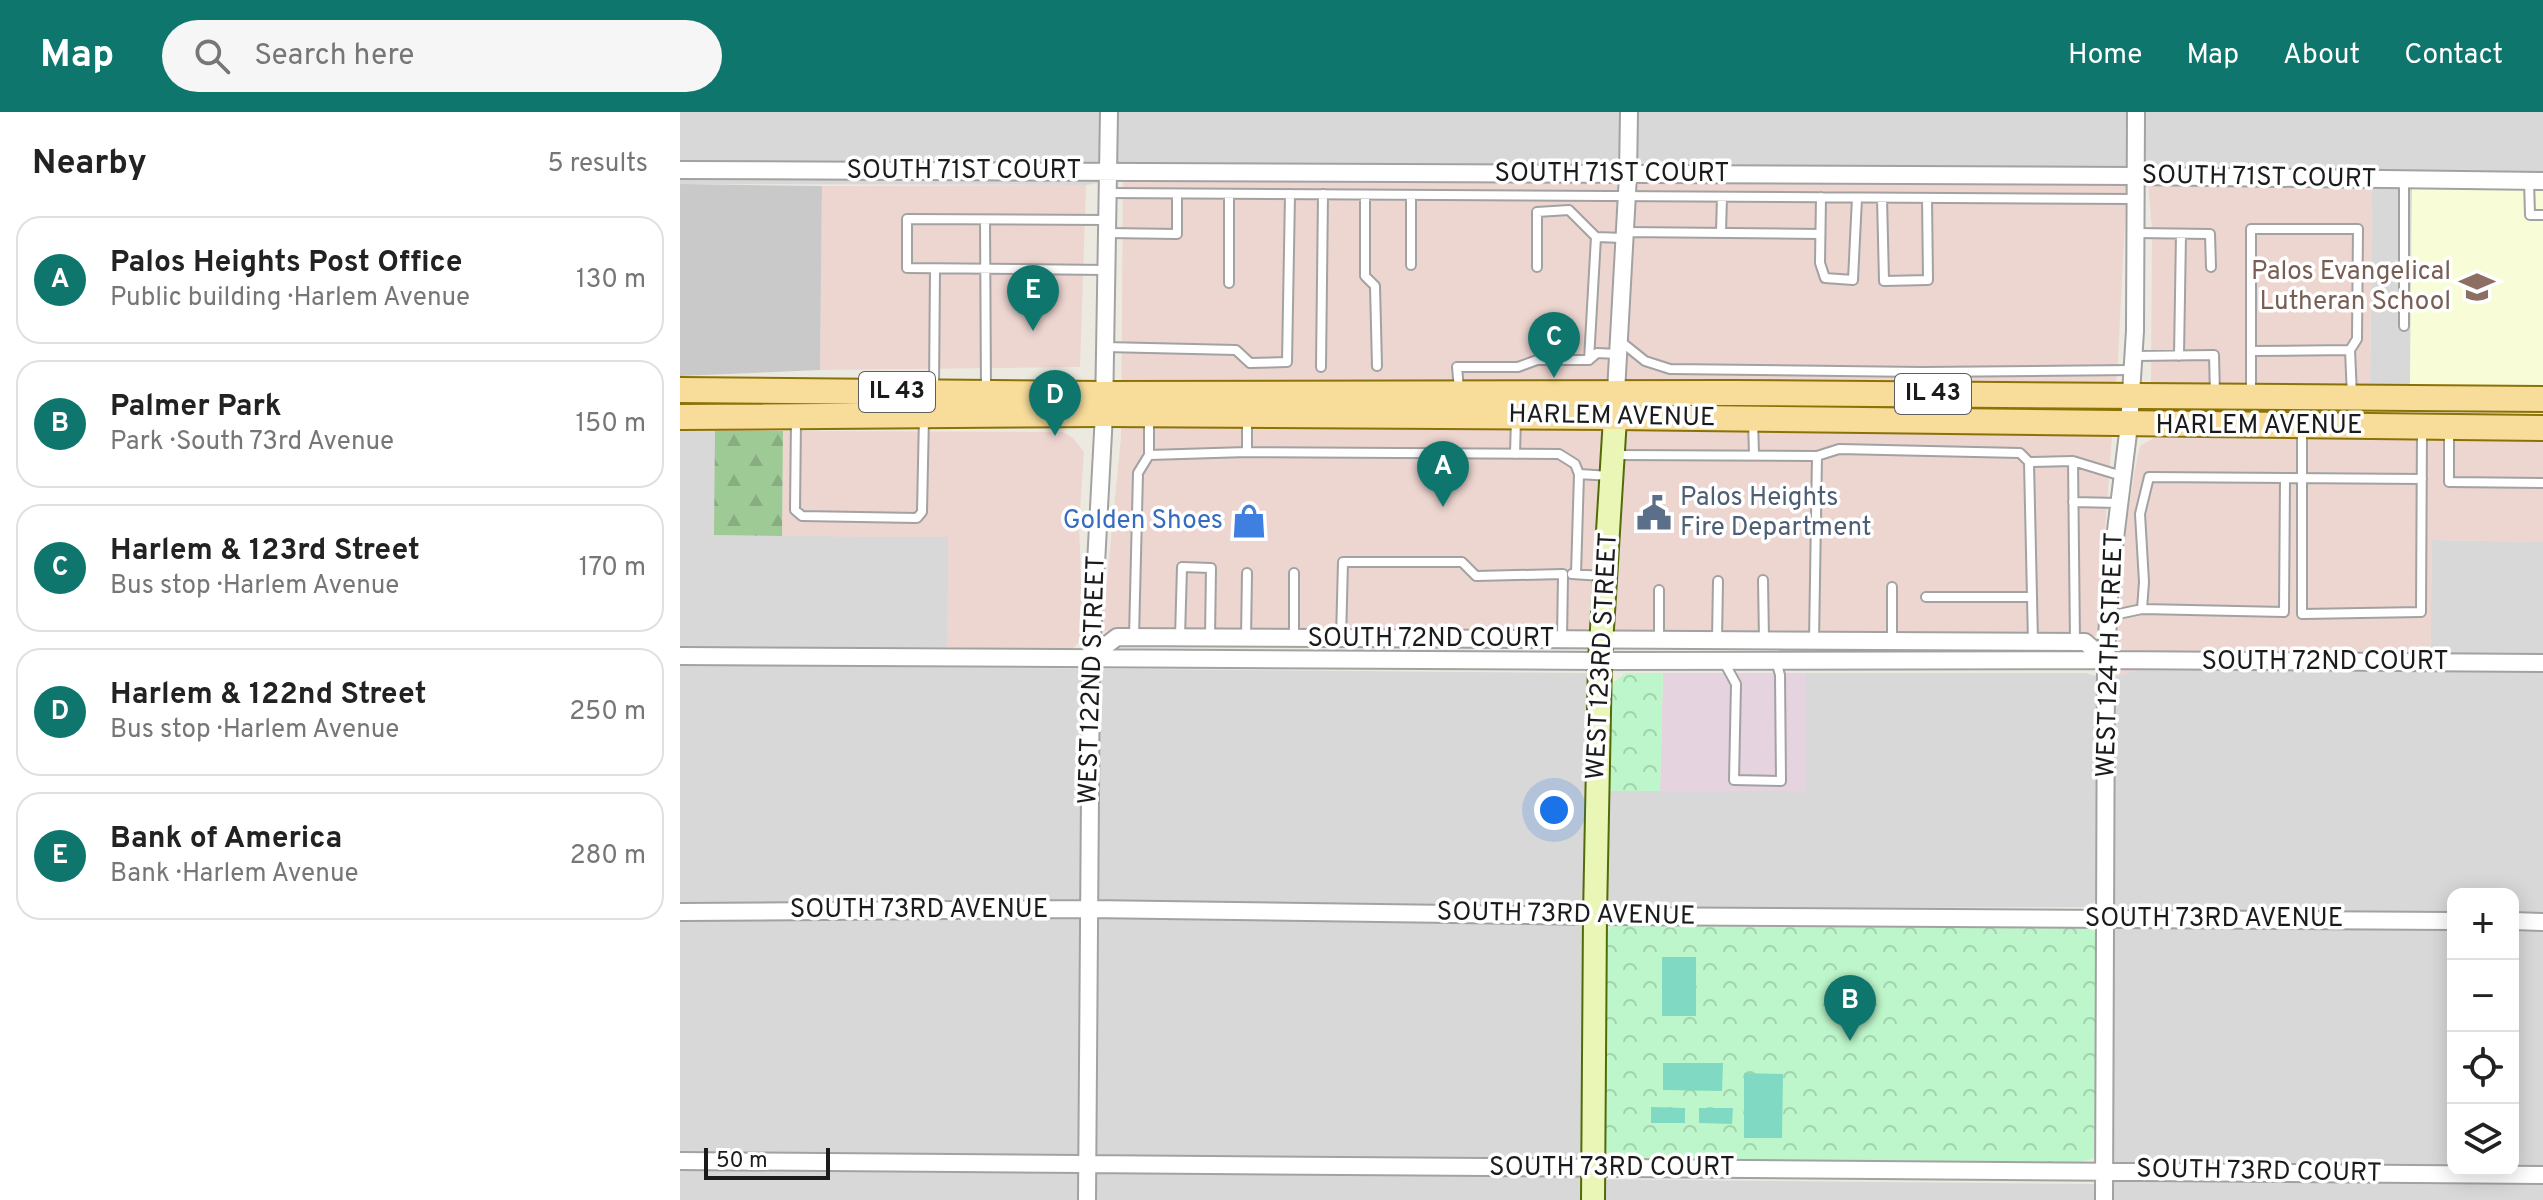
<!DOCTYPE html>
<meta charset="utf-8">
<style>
body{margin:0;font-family:Overpass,sans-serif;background:#f6f6f6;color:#222}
.controls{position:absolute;right:24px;bottom:24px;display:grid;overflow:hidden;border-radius:16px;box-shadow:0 4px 20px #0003}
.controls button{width:72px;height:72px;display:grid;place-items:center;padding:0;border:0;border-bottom:2px solid #e0e0e0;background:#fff;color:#222;font:40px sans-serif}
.scale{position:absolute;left:24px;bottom:20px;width:126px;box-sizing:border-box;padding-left:8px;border:4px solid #1b1b1b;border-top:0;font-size:22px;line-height:28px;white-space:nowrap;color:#1b1b1b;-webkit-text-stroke:6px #fff;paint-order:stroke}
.you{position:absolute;left:874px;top:698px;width:28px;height:28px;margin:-20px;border:6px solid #fff;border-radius:50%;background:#1a73e8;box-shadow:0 0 0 12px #1a73e833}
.badge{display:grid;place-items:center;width:52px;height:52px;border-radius:50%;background:#0f766e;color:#fff;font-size:26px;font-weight:700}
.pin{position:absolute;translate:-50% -66px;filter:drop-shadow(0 2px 4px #0008)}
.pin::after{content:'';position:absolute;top:42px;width:28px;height:24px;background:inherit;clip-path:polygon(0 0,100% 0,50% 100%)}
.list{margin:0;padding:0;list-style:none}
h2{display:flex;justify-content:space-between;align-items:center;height:104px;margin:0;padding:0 32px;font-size:34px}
h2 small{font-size:26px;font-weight:400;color:#767676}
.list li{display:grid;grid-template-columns:52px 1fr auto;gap:24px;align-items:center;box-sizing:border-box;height:128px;margin:0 16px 16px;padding:0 16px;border:2px solid #e0e0e0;border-radius:24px}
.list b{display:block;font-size:30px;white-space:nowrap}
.list p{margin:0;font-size:26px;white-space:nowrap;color:#767676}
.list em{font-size:26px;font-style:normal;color:#767676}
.icon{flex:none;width:44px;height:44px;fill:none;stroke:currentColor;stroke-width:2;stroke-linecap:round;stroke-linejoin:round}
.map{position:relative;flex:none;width:1863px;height:1088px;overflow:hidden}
header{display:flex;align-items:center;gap:48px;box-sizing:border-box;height:112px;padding:0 40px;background:#0f766e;color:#fff}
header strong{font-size:38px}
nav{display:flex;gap:44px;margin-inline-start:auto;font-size:28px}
.search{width:560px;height:72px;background:#f6f6f6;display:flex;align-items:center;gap:20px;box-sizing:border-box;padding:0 28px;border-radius:44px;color:#767676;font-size:30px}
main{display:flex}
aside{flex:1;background:#fff}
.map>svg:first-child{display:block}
</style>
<header>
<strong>Map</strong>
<div class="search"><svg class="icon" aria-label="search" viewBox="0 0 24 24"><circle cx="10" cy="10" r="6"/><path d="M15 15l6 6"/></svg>Search here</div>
<nav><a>Home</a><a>Map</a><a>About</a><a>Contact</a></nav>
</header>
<main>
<aside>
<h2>Nearby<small>5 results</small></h2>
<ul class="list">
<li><span class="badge">A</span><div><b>Palos Heights Post Office</b><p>Public building · Harlem Avenue</p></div><em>130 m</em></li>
<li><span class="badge">B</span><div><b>Palmer Park</b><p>Park · South 73rd Avenue</p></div><em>150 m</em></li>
<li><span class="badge">C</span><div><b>Harlem &amp; 123rd Street</b><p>Bus stop · Harlem Avenue</p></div><em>170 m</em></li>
<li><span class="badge">D</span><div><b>Harlem &amp; 122nd Street</b><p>Bus stop · Harlem Avenue</p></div><em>250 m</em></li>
<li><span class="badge">E</span><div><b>Bank of America</b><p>Bank · Harlem Avenue</p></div><em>280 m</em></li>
</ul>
</aside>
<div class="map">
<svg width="1863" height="1088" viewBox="0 0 1863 1088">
<defs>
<pattern id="forest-firs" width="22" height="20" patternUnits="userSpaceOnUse" patternTransform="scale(2)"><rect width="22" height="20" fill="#9eca96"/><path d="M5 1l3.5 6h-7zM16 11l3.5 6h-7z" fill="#88ad81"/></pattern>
<pattern id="park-crowns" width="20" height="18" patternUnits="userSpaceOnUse" patternTransform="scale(2)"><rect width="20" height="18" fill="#bdf6ca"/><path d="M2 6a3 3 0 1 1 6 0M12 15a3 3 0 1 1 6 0" fill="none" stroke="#a2d2ad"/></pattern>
</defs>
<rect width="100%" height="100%" fill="#eceae0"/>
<path fill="#d9d8d8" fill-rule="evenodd" d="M0,0H1863V75L1732,74L1730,275L1690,274L1692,74L443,67L406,73L0,72Z
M0,319H35V423L269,425L267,535L0,536Z
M1752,428L1863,430V1088H1431L1434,565L1456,558L1750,560ZM1773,782H1833V1058H1773Z
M0,553L908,561L900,1067L1414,1072V1088H0Z
M1126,561H1406L1416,564L1419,575L1417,784L1412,795L946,797L931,792L925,780L927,679H1126Z"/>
<path fill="#edd5d0" d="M443,67L1447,70L1438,246L1417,524L422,519L441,325Z
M1468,72L1692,73L1690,274L1471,275L1472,116Z
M406,73L400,255L140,258L142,74Z
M103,319L383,320L393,326L404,340L399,412L403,525L391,539L267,535L268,425L102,424Z
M1474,326L1863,328V430L1752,428L1750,560L1456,558L1434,565L1445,423L1455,357L1460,334Z"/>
<path fill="#e5d3df" d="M983,561H1126V679H980Z"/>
<path fill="#f8fdd8" d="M1732,73L1863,75V276L1730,275Z"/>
<path fill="#c9c9c9" d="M0,72L142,74L140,258L0,264Z"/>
<path fill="url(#forest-firs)" d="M35,319H103L102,424L34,423Z"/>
<path fill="url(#park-crowns)" d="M946,561H983L980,679H927V594L934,570Z
M940,812L1412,816L1419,827L1414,1046L1402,1050L934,1048L923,1035L925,821L931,815Z"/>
<path fill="#80d9c3" d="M982,845H1016V904H982Z
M983,951H1043L1042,979L983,978Z
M1064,961L1103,962L1102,1026H1064Z
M971,995L1005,996V1011H971Z
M1019,996H1053L1052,1012L1019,1011Z"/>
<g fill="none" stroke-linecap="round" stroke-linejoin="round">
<g stroke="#a2a2a2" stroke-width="12">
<path id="lane" d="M1849,69L1850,103H1863
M428,81L1455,87
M549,82V171
M685,83V164L695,174L697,254
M731,83V153
M1141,85L1140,151L1145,166L1173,168L1177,86
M1202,86L1204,169L1248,168L1247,86
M305,108L306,279
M945,120L1140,122
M1041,120L1042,85
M428,121L497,122V82
M1456,121L1530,122L1531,155
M857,155V100L889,98L916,125
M426,158L227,156V107L427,108
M1724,214V67
M939,228L965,249L990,257L1242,260L1452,258
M425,235L556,238L570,251L607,250L610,82
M1571,239L1670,238
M1454,244L1534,243L1535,283
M1499,244L1501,122
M909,248L916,125L944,126
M641,255L643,82
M254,276L255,157
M779,277L777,255H838L857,248H909L917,241L938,242
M1571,283V117H1678L1677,227L1670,238L1672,284
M116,308L115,398L122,404L237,406L242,400L244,304
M1073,308L1074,343
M1622,315V502L1741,500L1742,316
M1769,317V370L1863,371
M567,340V304
M835,342L836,306
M469,343L567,340L879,342L895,352L899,362L896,462
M936,343L1137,344L1134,529
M1137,344L1159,337L1340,341L1349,350
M1393,349L1395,530
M899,362L930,364
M1393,390L1438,391
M892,462L922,464
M1083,468L1084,528
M1212,475V529
M979,478V529
M1246,485H1352
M1462,497L1604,500L1605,367
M1429,504L1462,497L1464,470L1460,402L1469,365L1742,367
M454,525L458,361L469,343V305
M500,525L502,455L531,456L530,525
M566,526L567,461
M614,526V461
M661,527L663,450H782L796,464L883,462L882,528
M1037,528L1038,469
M1353,530L1349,350L1393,349L1442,364
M1044,550L1056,572L1054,668L1101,669L1100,563L1096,549"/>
</g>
<g stroke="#a2a2a2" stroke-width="20">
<path id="street" d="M0,58L1455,64L1863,69
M936,280L948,63L949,0
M0,544L920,549L1426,548L1405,530L437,525L411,545
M1426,548L1863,551
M0,800L409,797L915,804L1773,809
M1833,809L1863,810
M0,1049L1863,1063
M407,1088L411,545L424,302L429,0
M1424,1088L1426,548L1430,467L1449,313L1455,219L1456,0"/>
</g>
<g stroke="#526b09" stroke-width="26">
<path id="secondary" d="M913,1088L915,804L920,549L936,290"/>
</g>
<g stroke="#8b7206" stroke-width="28">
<path id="primary" d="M0,278L424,282L1054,281L1863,287
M0,305L424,302L936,305L1863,316"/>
</g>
<use href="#lane" stroke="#fff" stroke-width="8"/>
<use href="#street" stroke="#fff" stroke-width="16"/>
<use href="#secondary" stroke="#e9f6b5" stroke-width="22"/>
<use href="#primary" stroke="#f7dc9a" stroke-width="24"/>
</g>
<defs>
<g id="school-bare" transform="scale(2.76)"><path d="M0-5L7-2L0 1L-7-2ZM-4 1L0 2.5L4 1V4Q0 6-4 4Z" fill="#8d6e63" stroke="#fff" stroke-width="2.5" paint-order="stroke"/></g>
<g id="civic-bare" transform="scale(2.76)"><path d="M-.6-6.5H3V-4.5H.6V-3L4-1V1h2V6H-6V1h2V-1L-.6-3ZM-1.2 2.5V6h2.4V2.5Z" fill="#5c6f8a" stroke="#fff" stroke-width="2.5" paint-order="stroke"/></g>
<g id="shop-bare" transform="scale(2.76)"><path d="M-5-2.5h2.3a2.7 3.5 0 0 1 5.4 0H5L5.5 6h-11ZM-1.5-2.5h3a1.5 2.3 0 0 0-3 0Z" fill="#3f7fe0" stroke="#fff" stroke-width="2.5" paint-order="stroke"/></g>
</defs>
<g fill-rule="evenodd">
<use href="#school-bare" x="1797" y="175"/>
<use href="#civic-bare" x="974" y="401"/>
<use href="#shop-bare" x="569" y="409"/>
</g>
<g text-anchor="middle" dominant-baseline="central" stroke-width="7" stroke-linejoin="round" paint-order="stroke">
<g fill="#fff" stroke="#5f5f5f" stroke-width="2">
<rect x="179" y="260" width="76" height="40" rx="6"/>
<rect x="1215" y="262" width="76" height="40" rx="6"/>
</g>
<g font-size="24" font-weight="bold" fill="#1b1b1b">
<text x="217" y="280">IL 43</text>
<text x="1253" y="282">IL 43</text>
</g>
<g font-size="26" fill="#1b1b1b" stroke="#fff">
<text x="284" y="59">SOUTH 71ST COURT</text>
<text x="932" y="62">SOUTH 71ST COURT</text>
<text transform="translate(1579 66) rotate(1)">SOUTH 71ST COURT</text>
<text transform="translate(932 305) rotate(1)">HARLEM AVENUE</text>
<text x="1579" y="314">HARLEM AVENUE</text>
<text x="751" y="527">SOUTH 72ND COURT</text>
<text transform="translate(1431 543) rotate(-88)">WEST 124TH STREET</text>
<text transform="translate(923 544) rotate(-87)">WEST 123RD STREET</text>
<text x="1645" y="550">SOUTH 72ND COURT</text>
<text transform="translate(413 568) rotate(-88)">WEST 122ND STREET</text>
<text x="239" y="798">SOUTH 73RD AVENUE</text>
<text transform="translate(886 803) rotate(1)">SOUTH 73RD AVENUE</text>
<text x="1534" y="807">SOUTH 73RD AVENUE</text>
<text x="932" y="1056">SOUTH 73RD COURT</text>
<text transform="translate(1579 1060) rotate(1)">SOUTH 73RD COURT</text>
</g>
<g font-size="26" fill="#785e54" stroke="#fff" text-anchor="end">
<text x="1771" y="160">Palos Evangelical<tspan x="1771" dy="30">Lutheran School</tspan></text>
</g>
<g font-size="26" fill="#4e5e75" stroke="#fff" text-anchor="start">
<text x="1000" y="386">Palos Heights<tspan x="1000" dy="30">Fire Department</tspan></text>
</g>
<g font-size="26" fill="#366cbe" stroke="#fff" text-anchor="end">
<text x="543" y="409">Golden Shoes</text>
</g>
</g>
</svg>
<div class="controls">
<button>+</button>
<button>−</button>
<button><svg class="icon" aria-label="locate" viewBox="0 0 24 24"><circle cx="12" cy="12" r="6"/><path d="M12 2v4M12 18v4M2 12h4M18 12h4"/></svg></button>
<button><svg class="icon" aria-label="layers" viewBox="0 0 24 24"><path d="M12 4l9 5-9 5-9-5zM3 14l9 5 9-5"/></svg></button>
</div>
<div class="scale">50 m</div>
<div class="you"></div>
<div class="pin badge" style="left:763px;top:395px">A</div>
<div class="pin badge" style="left:1170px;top:929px">B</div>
<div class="pin badge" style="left:874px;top:266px">C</div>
<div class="pin badge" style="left:375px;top:324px">D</div>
<div class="pin badge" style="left:353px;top:219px">E</div>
</div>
</main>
